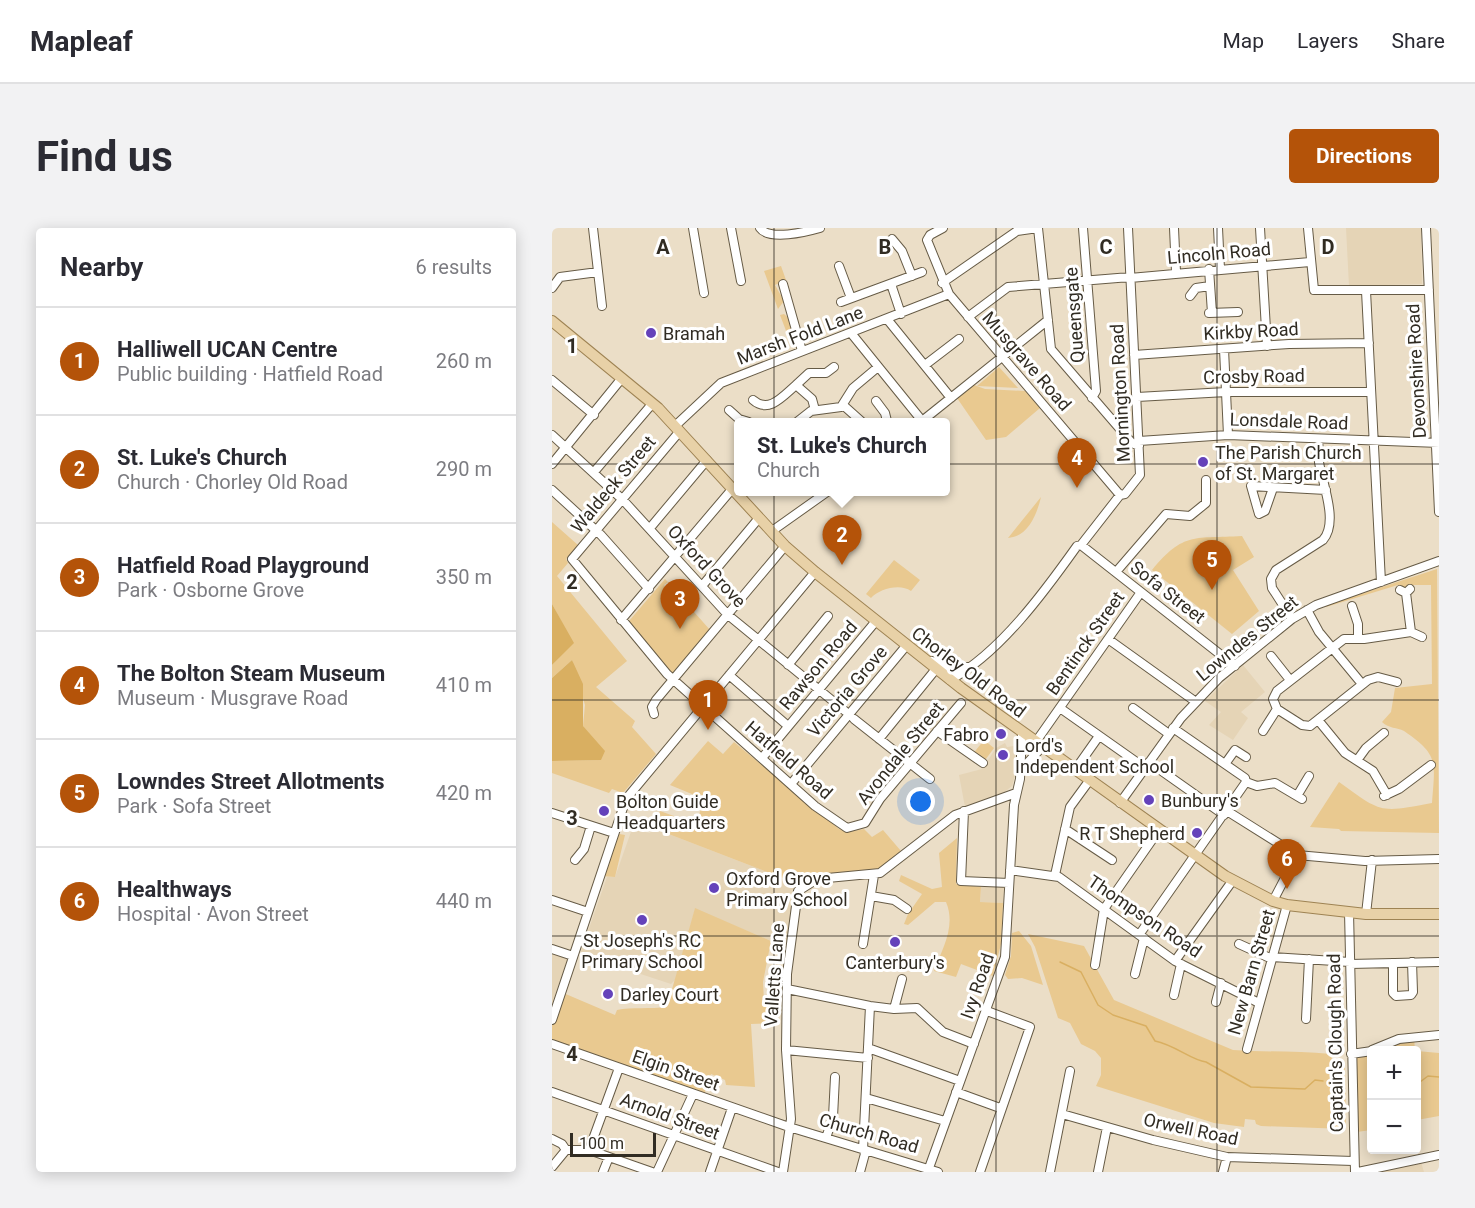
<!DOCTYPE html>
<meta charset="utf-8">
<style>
body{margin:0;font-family:Roboto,sans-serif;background:#f2f2f3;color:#2b2b33}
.controls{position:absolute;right:18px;bottom:18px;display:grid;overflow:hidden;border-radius:6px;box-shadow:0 3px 15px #0003}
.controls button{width:54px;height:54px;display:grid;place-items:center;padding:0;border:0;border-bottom:2px solid #e1e1e2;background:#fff;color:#2b2b33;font:30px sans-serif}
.scale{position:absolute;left:18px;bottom:15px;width:86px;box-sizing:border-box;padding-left:6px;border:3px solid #312c23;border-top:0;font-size:16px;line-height:21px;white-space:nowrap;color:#312c23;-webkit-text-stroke:4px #fff;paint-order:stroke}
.you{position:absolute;left:369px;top:574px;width:21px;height:21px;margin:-15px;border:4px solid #fff;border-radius:50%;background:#1a73e8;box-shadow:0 0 0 9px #1a73e833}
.badge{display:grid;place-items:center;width:39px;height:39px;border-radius:50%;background:#b45309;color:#fff;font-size:20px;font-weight:700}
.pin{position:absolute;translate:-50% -50px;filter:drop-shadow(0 2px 3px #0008)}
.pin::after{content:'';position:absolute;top:32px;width:21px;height:18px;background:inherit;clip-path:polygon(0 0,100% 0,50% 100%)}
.popup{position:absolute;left:182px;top:190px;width:216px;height:78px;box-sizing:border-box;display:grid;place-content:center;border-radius:6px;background:#fff;filter:drop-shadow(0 2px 4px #0005);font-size:20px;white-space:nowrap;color:#7c7c81}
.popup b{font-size:22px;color:#2b2b33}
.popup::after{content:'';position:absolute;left:50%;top:100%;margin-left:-12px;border:12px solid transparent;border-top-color:#fff}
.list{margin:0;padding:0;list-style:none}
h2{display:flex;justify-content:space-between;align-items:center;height:78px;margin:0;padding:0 24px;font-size:26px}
h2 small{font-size:20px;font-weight:400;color:#7c7c81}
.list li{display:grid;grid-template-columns:39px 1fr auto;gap:18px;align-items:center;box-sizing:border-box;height:108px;padding:0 24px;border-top:2px solid #e1e1e2}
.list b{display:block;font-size:22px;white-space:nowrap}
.list p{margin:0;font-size:20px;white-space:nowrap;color:#7c7c81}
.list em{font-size:20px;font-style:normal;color:#7c7c81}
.map{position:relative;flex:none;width:887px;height:944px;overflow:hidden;border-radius:6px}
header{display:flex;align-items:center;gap:36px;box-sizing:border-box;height:84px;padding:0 30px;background:#fff;border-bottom:2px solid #e1e1e2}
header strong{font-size:28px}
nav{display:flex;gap:33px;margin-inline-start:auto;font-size:21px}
.intro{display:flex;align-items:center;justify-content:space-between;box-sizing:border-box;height:144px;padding:0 36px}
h1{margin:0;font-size:42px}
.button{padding:15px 27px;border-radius:6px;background:#b45309;color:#fff;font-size:21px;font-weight:700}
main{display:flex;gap:36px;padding:0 36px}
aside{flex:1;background:#fff;border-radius:6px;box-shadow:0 3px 15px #0003}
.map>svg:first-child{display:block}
</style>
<header>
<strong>Mapleaf</strong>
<nav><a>Map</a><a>Layers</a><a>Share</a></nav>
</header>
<div class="intro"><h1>Find us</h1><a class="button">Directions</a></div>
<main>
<aside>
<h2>Nearby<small>6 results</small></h2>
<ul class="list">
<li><span class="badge">1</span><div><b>Halliwell UCAN Centre</b><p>Public building · Hatfield Road</p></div><em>260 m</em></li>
<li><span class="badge">2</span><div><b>St. Luke's Church</b><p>Church · Chorley Old Road</p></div><em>290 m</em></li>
<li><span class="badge">3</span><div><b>Hatfield Road Playground</b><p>Park · Osborne Grove</p></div><em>350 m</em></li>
<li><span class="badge">4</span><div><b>The Bolton Steam Museum</b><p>Museum · Musgrave Road</p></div><em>410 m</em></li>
<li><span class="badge">5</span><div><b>Lowndes Street Allotments</b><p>Park · Sofa Street</p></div><em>420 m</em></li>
<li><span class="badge">6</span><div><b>Healthways</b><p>Hospital · Avon Street</p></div><em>440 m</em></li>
</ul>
</aside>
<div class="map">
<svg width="887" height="944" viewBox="0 0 887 944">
<rect width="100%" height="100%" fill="#ebdec7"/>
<path fill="#e5d4b6" d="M794,0H869L870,56L797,58Z
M691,437L713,464L689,484L696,490L681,512L657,497L669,484L653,473Z
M453,515L455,519L462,518L464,543L460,558L450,566L413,579L407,547L430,541L444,520Z
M101,600L244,655L235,717L219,713L143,681L123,752L119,756L28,726L55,649H63L80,601L98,605Z
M429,659H452L451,675L428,674Z
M0,725L16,730L0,775Z
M869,934L872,944H819Z"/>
<path fill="#e9c990" d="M229,38L234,52L223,57L232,73L226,81L212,43Z
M232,86L240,93L241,121L228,87Z
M447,139L466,160L425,158Z
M422,157L433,161L473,163L488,180L454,209L434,212L405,170Z
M489,269C485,286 476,309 456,310Z
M0,294L26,317L14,331L16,335L5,348L75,433L44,459L83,493L80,499L104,526L71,565L60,561L57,565L0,545V533L49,532L31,498L33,477L20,432L0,450V437L21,415L0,376Z
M690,308L702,329L681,342L707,383L680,406L600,342C632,303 643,311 690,308Z
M342,332L368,352L359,363C348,355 327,361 319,370L314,366Z
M885,341L887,605L789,603L787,601L758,599L787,554C830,585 827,585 880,575C883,533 887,527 852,503C845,499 837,501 830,494L839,484L843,460L880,456L879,357H859L852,361L846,357L774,379L775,377Z
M113,351L116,354L112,357L115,360L118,357L159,403L120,448L77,393Z
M432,512L442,520L431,535L420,527Z
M156,513L171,526L182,514L287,601L296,604L312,601L320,609L331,602L349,623L348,626L323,643L264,647L244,655L101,600L108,583L144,596L152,571L118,557Z
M62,605L73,607L63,649L48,648Z
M405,610L404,656L429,659L428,674L451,675L449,716L441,748L409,736L404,749L382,743C391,719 404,698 394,674H383L356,697L352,696L356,686L370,666L347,653L349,647L380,661L390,659L387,625Z
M143,680L219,713L211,754L212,773L221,772L222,795L199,796L203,859L174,857L173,852L159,846L152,867L0,816V792L9,764L63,787L65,782C79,779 99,781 115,779Z
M467,703L479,718L491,757L470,750L456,751L453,747L459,728L460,705Z
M476,706L532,718L562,772L681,822C714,824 747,823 779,826L781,837L793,840L794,901L709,898L704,896L703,892L693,891L692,899L662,895L544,858L549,847V830L543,823L529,816L518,795L506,790L483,719Z
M862,810L863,822H826Z
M865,823L887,825V888L865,892Z
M819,825V902L805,904L803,829Z"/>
<path fill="#d9af61" d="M0,376L22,415L0,437Z
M20,432L31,456V498L53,523L49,532L0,533V450Z"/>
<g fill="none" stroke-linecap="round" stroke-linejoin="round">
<path stroke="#d9af61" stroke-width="1.5" d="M508,734L529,744L546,777L561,787L594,798L603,813C623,817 639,832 654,834L699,859L753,861L763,852L771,853
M864,857L876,848L887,849"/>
<g stroke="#665b46" stroke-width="10">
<path id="minor" d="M41,0L50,78
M141,0L152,65
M179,0L189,53
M208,0C217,13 254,4 268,0
M391,0L378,7L375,12L397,66L568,267
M531,0L544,163L540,170
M622,0L624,44
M666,0L668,41
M708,0L715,118
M756,0L762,62H877
M874,0L887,284
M340,11L350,23L360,48
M287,38L299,70
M657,41L660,85
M578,50L758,34
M390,55L465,3L486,0L499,121L580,215L587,218
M231,56L250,123
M339,56L349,86
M0,60L8,49L46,44
M814,63L829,354
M638,68L644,60L658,58
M289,74L370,44
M657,85L686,84
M416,89L456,59L578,49
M335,91L399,170
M299,105L371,194
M672,121L676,207
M582,127L737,116L817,115
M373,137L407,111
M0,152L42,187
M244,157L257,145H274L282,139
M585,169L674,164H819
M201,172C217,186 231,168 244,157L260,171L263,182
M324,173L333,185L335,193L331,194
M291,177L310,194
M177,182L187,191L197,194
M370,193L496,92
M245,194L259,183L289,179L301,160L326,139
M123,198L169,155L397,66
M128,203L20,331L115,446L263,578L295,600L313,595L328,571L409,475
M0,207L71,272L176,387L293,483
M587,213L676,207L887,215
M0,236L70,150
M42,244L100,176
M721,260L713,283L707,286L699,258L774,262
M0,262L49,307L97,361
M98,300L155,232
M220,303L275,264
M529,317L683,438
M564,344L614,286L638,288L654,275V252
M150,358L207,290
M848,362L854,365L858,361
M854,365L859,404
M800,378L806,396V411
M755,382L767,404L810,456
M740,391L720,360L719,351L724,342L771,312C787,294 770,255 767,234C766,227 767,218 766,211
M69,392L181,260
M556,411L644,474
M719,428L738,452
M380,433L395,439H417
M236,437L276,388
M177,447L236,498
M398,452C448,425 493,363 525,318L529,317L568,267L573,266L588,247L576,0
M508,480L593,540
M581,480L617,506
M725,481L721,471L725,463L792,411H812L859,404L870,409
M725,481L750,497L758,498L816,452L826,449L845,454
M102,486L100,479L104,472L233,318
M302,491L378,551
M766,492L793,525L821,543L835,567
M621,500L693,550L694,554
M385,503L431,535
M711,503L725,481
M327,511L384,441
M483,515L589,364
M210,530L324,393
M806,531L814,520L832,505
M597,534L672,587
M673,536L683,522L694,529
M469,542L490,519
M523,542L547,508
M694,554L705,558L723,555L750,571
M239,556L354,418L359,420
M745,568L757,548
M832,568L847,561L879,537
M568,575L629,490L667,450L740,391L764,377L887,333
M412,583L409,653L457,655
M675,583L745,627L813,633L887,631
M0,585L62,605
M513,601L560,632
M23,632L32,621L39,598
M458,642L507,649L623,733L707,775
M503,647L518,579L537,553
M319,668L342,672L355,681
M0,672L36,684
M721,673L745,627
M797,684L803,944
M814,686L820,632
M587,707L694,554
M311,716L322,647
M687,716L720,731
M0,721L21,728
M720,729L798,734
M623,733L681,652
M841,735V765L844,768L859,767L861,764L860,734
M798,736L887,734
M543,737L552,681L607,602
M583,746L592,710
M235,761L318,778L342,781L365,780L391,804L422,816
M622,767L629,736
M664,774L669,755
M342,781L350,751
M754,791L757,731
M0,792L74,571L263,344
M0,816L237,899L386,944
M316,820L408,853
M695,821L735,677
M234,822L316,830
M820,822L847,811L887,807
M799,826L820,823
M0,864L226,944
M404,864L448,880
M314,870L393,893
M510,886L601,912L675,929L801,933
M274,910L281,889L283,849
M0,911L10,916L14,922
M37,922L67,840
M311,922L318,778
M0,939L14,922H37L100,944
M377,940L453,729L462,577L468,551L470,505
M51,944L57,929
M105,944L141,866
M158,944L180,880
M231,944L239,891L234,822L235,746L246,663L265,651L328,645L403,587L464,565
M308,944L314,922
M428,944L478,799L435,783
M498,944L518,843
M546,944L555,899
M671,944L675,929
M806,944L887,927"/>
</g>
<g stroke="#9e8353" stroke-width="12">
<path id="major" d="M0,93L106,180L233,318L263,344L409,460L673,648L721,673L735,677L814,686H887"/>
</g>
<use href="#minor" stroke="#fff" stroke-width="8"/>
<use href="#major" stroke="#e8d1a7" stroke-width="10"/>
</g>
<path fill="none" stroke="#312c23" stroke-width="1.5" stroke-opacity="0.55" d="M222,0V944M444,0V944M665,0V944M0,236H887M0,472H887M0,708H887"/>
<g fill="#6442ba" stroke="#fff" stroke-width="2">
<circle cx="99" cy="105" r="6"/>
<circle cx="651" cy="234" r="6"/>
<circle cx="449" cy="506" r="6"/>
<circle cx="451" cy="527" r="6"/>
<circle cx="597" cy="572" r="6"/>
<circle cx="52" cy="583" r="6"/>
<circle cx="645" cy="605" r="6"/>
<circle cx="162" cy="660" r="6"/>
<circle cx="90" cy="692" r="6"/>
<circle cx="343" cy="714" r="6"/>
<circle cx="56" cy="766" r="6"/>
</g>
<g text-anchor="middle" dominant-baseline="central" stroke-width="6" stroke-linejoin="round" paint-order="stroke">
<g font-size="18" fill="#312c23" stroke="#fff">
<text transform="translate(667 25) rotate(-5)">Lincoln Road</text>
<text transform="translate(522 87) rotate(-94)">Queensgate</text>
<text transform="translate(699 103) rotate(-3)">Kirkby Road</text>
<text transform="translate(248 107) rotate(-21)">Marsh Fold Lane</text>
<text transform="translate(475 133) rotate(49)">Musgrave Road</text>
<text transform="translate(864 143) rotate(-93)">Devonshire Road</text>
<text transform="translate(702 148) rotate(-1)">Crosby Road</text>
<text transform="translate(568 165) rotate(-93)">Mornington Road</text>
<text transform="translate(737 193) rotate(2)">Lonsdale Road</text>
<text transform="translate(61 256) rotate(-50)">Waldeck Street</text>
<text transform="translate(155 338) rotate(47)">Oxford Grove</text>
<text transform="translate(616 364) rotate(38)">Sofa Street</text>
<text transform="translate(695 410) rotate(-39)">Lowndes Street</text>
<text transform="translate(533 415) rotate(-55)">Bentinck Street</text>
<text transform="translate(266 437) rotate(-50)">Rawson Road</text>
<text transform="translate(417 444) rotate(37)">Chorley Old Road</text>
<text transform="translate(295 463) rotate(-50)">Victoria Grove</text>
<text transform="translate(348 525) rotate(-51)">Avondale Street</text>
<text transform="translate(237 532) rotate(41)">Hatfield Road</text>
<text transform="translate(593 688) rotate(34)">Thompson Road</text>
<text transform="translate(699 744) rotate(-74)">New Barn Street</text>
<text transform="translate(222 747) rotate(-86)">Valletts Lane</text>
<text transform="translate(425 758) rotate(-71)">Ivy Road</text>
<text transform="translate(783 815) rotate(-91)">Captain's Clough Road</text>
<text transform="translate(124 842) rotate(19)">Elgin Street</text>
<text transform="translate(118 888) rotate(20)">Arnold Street</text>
<text transform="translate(639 901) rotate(12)">Orwell Road</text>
<text transform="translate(317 905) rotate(16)">Church Road</text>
</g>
<g font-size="18" fill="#312c23" stroke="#fff" text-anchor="start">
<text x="111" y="105">Bramah</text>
<text x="663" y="224">The Parish Church<tspan x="663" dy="21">of St. Margaret</tspan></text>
<text x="437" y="506" text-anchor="end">Fabro</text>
<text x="463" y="517">Lord's<tspan x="463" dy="21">Independent School</tspan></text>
<text x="609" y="572">Bunbury's</text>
<text x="64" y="573">Bolton Guide<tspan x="64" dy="21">Headquarters</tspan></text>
<text x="633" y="605" text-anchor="end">R T Shepherd</text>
<text x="174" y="650">Oxford Grove<tspan x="174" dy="21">Primary School</tspan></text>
<text x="90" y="712" text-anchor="middle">St Joseph's RC<tspan x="90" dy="21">Primary School</tspan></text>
<text x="343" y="734" text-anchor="middle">Canterbury's</text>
<text x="68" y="766">Darley Court</text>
</g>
</g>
<g font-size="20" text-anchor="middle" font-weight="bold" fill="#312c23" stroke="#fff" stroke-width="6" stroke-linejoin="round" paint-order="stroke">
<text x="111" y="26">A</text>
<text x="333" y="26">B</text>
<text x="554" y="26">C</text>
<text x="776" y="26">D</text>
<text x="20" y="125">1</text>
<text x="20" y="361">2</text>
<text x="20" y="597">3</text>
<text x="20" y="833">4</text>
</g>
</svg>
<div class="controls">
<button>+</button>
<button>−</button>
</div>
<div class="scale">100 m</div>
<div class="you"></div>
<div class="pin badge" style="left:156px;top:502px">1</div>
<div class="pin badge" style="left:290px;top:337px">2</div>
<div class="popup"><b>St. Luke's Church</b>Church</div>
<div class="pin badge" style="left:128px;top:401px">3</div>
<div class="pin badge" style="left:525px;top:260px">4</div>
<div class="pin badge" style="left:660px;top:362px">5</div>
<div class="pin badge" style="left:735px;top:661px">6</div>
</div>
</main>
